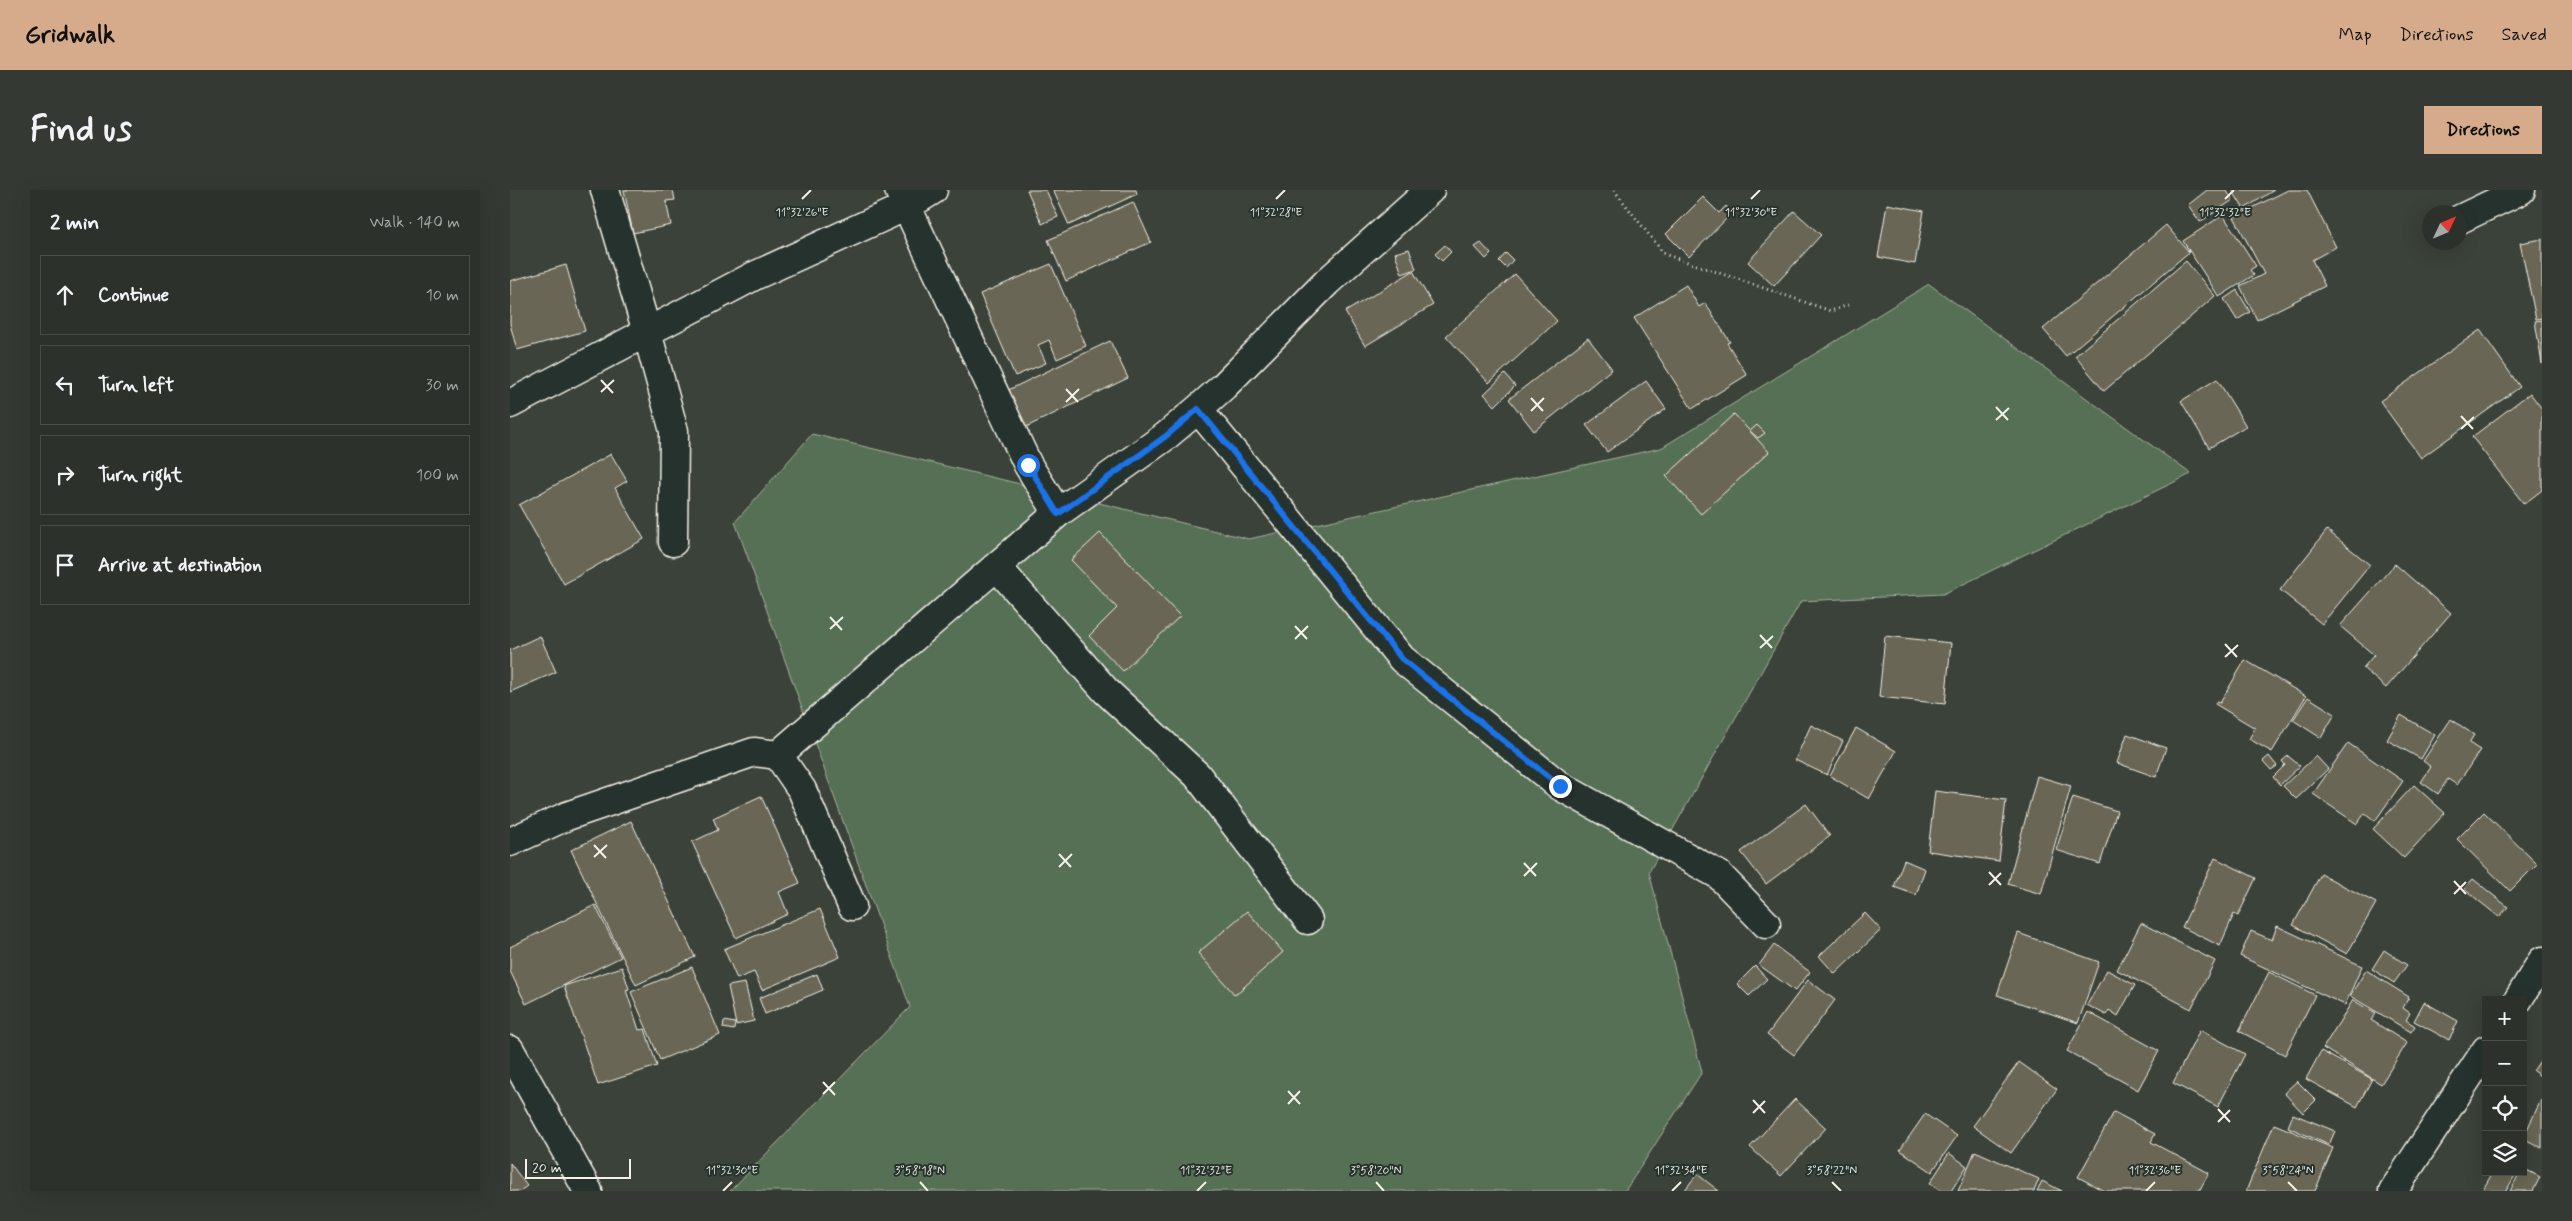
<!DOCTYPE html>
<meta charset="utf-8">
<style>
body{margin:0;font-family:Mynerve,sans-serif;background:#343a33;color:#f1f3f6}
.controls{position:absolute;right:15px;bottom:15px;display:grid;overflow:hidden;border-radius:0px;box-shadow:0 5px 20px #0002}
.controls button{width:45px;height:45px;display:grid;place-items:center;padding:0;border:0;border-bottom:1px solid #484d47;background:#2c322b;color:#f1f3f6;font:25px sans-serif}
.compass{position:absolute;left:1912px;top:15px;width:45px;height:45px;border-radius:50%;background:#2c322b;box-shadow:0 5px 20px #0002;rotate:46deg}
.scale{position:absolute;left:15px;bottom:12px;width:106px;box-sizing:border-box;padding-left:5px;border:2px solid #f4f1e8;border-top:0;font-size:14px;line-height:18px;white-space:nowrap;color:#f4f1e8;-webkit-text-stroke:4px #26332d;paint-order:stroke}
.stop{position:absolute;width:15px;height:15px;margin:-11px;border:4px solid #1a73e8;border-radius:50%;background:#fff}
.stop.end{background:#1a73e8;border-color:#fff;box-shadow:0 1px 5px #0008}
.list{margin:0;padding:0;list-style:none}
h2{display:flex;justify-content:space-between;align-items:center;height:65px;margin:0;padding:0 20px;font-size:21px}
h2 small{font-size:16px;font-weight:400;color:#a6aaa9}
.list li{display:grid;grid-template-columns:32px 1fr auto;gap:15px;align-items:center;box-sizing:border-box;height:80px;margin:0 10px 10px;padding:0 10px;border:1px solid #484d47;border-radius:0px}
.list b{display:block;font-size:19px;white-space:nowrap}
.list em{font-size:16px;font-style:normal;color:#a6aaa9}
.icon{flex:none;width:28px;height:28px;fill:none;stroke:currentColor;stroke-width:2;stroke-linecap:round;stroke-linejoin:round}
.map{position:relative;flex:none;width:2032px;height:1001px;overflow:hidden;border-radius:0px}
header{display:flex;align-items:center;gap:30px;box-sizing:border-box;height:70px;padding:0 25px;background:#d6ab8b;color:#111}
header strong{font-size:24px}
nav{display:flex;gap:28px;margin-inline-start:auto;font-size:18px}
.intro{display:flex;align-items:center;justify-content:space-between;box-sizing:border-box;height:120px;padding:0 30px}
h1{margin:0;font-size:35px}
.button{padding:12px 22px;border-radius:0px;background:#d6ab8b;color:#111;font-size:18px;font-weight:700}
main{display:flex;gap:30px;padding:0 30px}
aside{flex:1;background:#2c322b;border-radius:0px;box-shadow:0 5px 20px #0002}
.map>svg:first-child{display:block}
</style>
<header>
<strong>Gridwalk</strong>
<nav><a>Map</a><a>Directions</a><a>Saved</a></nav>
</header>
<div class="intro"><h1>Find us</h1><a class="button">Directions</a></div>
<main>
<aside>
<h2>2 min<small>Walk · 140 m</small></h2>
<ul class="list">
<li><svg class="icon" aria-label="ahead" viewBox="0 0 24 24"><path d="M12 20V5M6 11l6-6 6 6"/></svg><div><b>Continue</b></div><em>10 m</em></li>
<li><svg class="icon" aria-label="left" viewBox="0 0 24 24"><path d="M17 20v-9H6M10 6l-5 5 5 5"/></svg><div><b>Turn left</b></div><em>30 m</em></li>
<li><svg class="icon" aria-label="right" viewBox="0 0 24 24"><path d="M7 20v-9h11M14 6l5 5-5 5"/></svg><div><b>Turn right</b></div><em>100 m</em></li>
<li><svg class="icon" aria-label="arrive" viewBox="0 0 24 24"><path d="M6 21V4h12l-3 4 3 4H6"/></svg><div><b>Arrive at destination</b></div></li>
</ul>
</aside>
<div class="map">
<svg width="2032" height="1001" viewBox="0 0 2032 1001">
<rect width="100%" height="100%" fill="#3b4239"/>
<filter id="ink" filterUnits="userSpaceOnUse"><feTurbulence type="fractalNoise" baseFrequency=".02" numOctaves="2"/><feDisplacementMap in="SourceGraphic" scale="10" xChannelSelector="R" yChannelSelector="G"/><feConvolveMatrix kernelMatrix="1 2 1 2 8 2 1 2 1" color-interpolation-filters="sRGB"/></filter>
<g filter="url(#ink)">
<path fill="#577055" stroke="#a6b09e" d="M1419,94L1681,284L1433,404L1291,411L1139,682L1192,882L1115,1001H220L400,817L225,332L302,244L739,349L1151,258Z"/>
<path fill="#6b6654" stroke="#f4f1e8" d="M114,0H163L165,10L156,11L161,35L123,43Z
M517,0H536L548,27L532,34Z
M543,0H626L627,4L559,35Z
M1697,0H1716L1723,10L1690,32L1678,15Z
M1722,0H1764L1734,19Z
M1778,0H1797L1826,57L1802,70L1815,96L1747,130L1730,96L1754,84L1724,27Z
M1193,7L1209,23L1216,16L1222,23L1179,67L1156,44Z
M623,12L641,52L556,91L538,50Z
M1377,14L1414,21L1405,74L1368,67Z
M1284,21L1311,45L1264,96L1238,72Z
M1713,25L1746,76L1740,80L1744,85L1709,107L1673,51Z
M1656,35L1679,62L1556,166L1533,139Z
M2032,49V128L2026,129L2010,53Z
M971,53L981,64L976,69L965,57Z
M935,55L941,62L932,71L925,64Z
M899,59L906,79L892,84L885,63Z
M996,63L1003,70L996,78L989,71Z
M1676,71L1705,106L1594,201L1565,166Z
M541,74L576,156L547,169L539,150L528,155L536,173L505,186L470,104Z
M56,75L75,141L7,160L0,134V91Z
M903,81L923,115L855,156L835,122Z
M1005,84L1047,131L979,193L936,146Z
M1176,95L1189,117L1195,113L1220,152L1217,153L1237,185L1182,219L1124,128Z
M1727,100L1740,122L1727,130L1714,109Z
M2032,130V174L2025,131Z
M1970,140L2010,197L1911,268L1870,211Z
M1078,148L1102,179L1024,241L999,209Z
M600,151L618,188L510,240L492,203Z
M995,184L1005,196L985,216L974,204Z
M1707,189L1736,236L1699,258L1671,211Z
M1136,191L1156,219L1097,262L1076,235Z
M2020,203L2032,219V300L2014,314L1962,247Z
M1224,224L1259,262L1191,324L1156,286Z
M1247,235L1255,243L1248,248L1240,241Z
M101,264L117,291L105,298L134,349L54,394L9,315Z
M1817,340L1860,375L1812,434L1770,400Z
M590,343L670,426L613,481L579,446L607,418L561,370Z
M1885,374L1941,423L1876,498L1853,478L1864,465L1830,436Z
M30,446L46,482L0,502V460Z
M1375,446L1441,453L1435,514L1369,507Z
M1735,470L1796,506L1762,562L1739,549L1745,538L1705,514L1706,512L1710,513Z
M1798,507L1825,524L1811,548L1783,530Z
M1891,525L1925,545L1911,569L1877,550Z
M1941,529L1964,545L1959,553L1970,560L1947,595L1938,589L1928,604L1911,592L1921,577L1913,571Z
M1301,535L1333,551L1317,585L1285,570Z
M1346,538L1386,561L1359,609L1320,586Z
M1617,544L1656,558L1646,587L1607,573Z
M1838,553L1893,591L1865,631L1855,623L1847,634L1803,604Z
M1759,566L1767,576L1761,580L1753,571Z
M1778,566L1790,576L1770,595L1763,587L1775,575L1772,571Z
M1806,566L1818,579L1786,609L1773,596Z
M1527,586L1561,596L1531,704L1498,694Z
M1904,595L1935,623L1894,668L1863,639Z
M1425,601L1496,610L1489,671L1418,661Z
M251,606L290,693L269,702L278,724L226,748L182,652L208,640L203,628Z
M1563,607L1607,621L1590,674L1546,660Z
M1296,614L1320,646L1256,694L1231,662Z
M1974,622L2027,674L2000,701L1947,649Z
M121,631L185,767L126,795L61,660Z
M1705,668L1746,688L1728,726L1724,724L1710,756L1672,737Z
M1394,670L1415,679L1406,705L1384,697Z
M1811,684L1866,713L1837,764L1783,735Z
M1963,689L1998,717L1989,727L1954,699Z
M85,715L111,767L16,814L0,781V757Z
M310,719L330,767L252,800L244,782L227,789L214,759Z
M737,721L773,762L725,805L688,763Z
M1355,723L1371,740L1325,784L1309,766Z
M1631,733L1705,771L1681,819L1607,780Z
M1767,736L1852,776L1835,815L1730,766L1741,741L1762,750Z
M1508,743L1589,772L1568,833L1487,805Z
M1264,755L1300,782L1285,801L1249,775Z
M1874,760L1897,775L1884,793L1862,779Z
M1245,776L1257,789L1239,806L1227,794Z
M112,777L119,799L116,800L129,840L135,839L147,876L88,895L54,796Z
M182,777L210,845L150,870L121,802Z
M1597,780L1625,795L1608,826L1599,820L1596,825L1577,815Z
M1856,780L1899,807L1893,818L1900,823L1896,830L1905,836L1901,842L1840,806Z
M1759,782L1805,805L1775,865L1729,841Z
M307,784L313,800L255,824L249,808Z
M1298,790L1325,810L1284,865L1257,845Z
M235,793L244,831L226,835L218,796Z
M1843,810L1866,824L1861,830L1897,853L1871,894L1813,858Z
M1914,812L1948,831L1939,850L1904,831Z
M1578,822L1649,861L1628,900L1557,861Z
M214,831L225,833L224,840L213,838Z
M1690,840L1735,864L1708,917L1663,893Z
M1811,861L1862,889L1847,917L1796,889Z
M2032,868V887L2023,881Z
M1509,872L1547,899L1501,963L1463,936Z
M1787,891L1806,910L1793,923L1774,903Z
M1285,909L1316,938L1271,986L1240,957Z
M2031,910H2032V958L2013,948Z
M1604,922L1645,944L1641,952L1699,983L1689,1001H1594L1568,987Z
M1415,924L1447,946L1422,982L1390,960Z
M1783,924L1825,941L1819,955L1778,937Z
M1764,934L1823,958L1805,1001H1736Z
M1465,961L1529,989L1524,1001H1448Z
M1439,963L1457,976L1441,1001H1432L1420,993Z
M0,973L17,996L10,1001H0Z
M2013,978L2030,987L2023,1001H2000L2010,982H2013Z
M1983,982H2007L1996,1001H1972Z
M1187,984L1209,1001H1174Z
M1532,991L1552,1001H1527Z"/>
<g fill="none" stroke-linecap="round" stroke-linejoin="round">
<g stroke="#f4f1e8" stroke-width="31">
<path id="minor" d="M95,0L137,142L164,241L163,352
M389,0L518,275L548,323
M1950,29L2011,0
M0,214L244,86L397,16L423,0
M688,219L892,469L1050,596L1209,685L1256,734
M487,377L596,501L687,585L798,730
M268,565L292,600L342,716
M0,652L57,626L244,562L268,565L548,323L656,246L688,219L714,196L817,92L920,0
M0,860L78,1001"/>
</g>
<g stroke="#f4f1e8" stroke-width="31">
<path id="highway" d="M2008,810L2032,771
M1883,1001L1976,860"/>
</g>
<path stroke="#f4f1e8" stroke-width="3" stroke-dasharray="1 4" stroke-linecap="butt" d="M1104,0L1154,64L1321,121L1338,115"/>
<use href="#minor" stroke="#26332d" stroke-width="28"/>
<use href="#highway" stroke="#26332d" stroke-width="28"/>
</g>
</g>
<g fill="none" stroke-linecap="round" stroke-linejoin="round" filter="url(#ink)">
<path stroke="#1a73e8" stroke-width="6" d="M518,275L548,324L656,246L688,219L892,469L1050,596"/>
</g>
<path fill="none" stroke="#f4f1e8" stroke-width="2" d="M292,9L301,0M766,9L775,0M1241,9L1250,0M1715,9L1724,0M91,190L103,203M556,199L568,212M91,202L104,190M1021,208L1033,221M556,212L569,199M1486,217L1498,230M1021,221L1034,208M1951,226L1963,239M1486,230L1499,218M1951,239L1964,227M320,427L332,440M785,436L797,449M320,439L333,427M1250,445L1262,458M785,449L798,436M1715,454L1727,467M1250,458L1263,446M1715,467L1728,455M84,655L96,668M549,664L561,677M84,667L97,655M1014,673L1026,686M549,677L562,664M1479,682L1491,695M1014,686L1027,673M1944,691L1956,704M1479,695L1491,683M1944,704L1956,692M313,892L325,905M778,901L790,914M313,904L325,892M1243,910L1255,923M778,914L790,901M1708,919L1720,932M1243,923L1255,911M1708,932L1720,920M410,992L418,1001M866,992L874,1001M1322,992L1331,1001M1778,992L1787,1001M213,1001L222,992M687,1001L696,992M1162,1001L1171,992M1636,1001L1645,992"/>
<g font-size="12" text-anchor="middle" fill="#f4f1e8" stroke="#26332d" stroke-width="4" stroke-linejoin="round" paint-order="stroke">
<text x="292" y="26">11°32'26"E</text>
<text x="766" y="26">11°32'28"E</text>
<text x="1241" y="26">11°32'30"E</text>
<text x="1715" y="26">11°32'32"E</text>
<text x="410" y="984">3°58'18"N</text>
<text x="866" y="984">3°58'20"N</text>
<text x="1322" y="984">3°58'22"N</text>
<text x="1778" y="984">3°58'24"N</text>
<text x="222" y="984">11°32'30"E</text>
<text x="696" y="984">11°32'32"E</text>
<text x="1171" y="984">11°32'34"E</text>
<text x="1645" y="984">11°32'36"E</text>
</g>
</svg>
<div class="controls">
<button>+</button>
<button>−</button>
<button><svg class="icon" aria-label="locate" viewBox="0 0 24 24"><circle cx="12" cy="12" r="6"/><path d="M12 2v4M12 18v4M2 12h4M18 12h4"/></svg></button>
<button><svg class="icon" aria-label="layers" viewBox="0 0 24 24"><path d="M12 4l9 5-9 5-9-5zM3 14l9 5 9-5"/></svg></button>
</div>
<svg class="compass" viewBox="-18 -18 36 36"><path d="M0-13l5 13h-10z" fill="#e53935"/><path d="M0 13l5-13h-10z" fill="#a6aaa9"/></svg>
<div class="scale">20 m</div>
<div class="stop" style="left:518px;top:275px"></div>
<div class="stop end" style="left:1050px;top:596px"></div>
</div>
</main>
